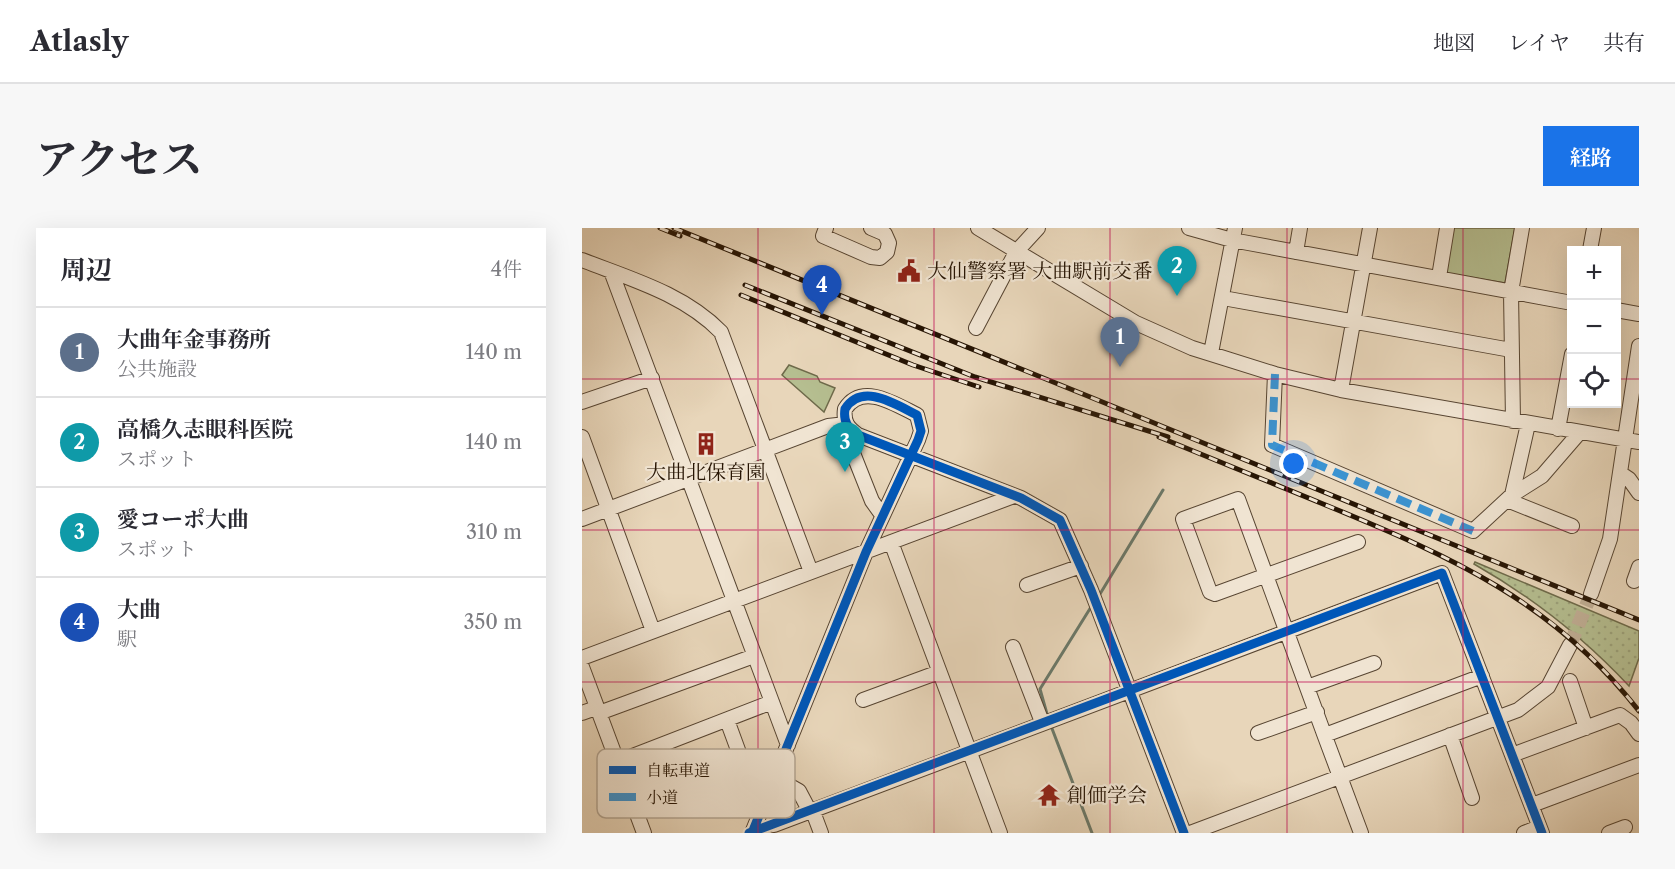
<!DOCTYPE html>
<html lang="ja">
<meta charset="utf-8">
<style>
body{margin:0;font-family:"Libre Caslon Text","Noto Serif JP",serif;background:#f7f7f7;color:#2b2b33}
.controls{position:absolute;right:18px;top:18px;display:grid;overflow:hidden;border-radius:0px;box-shadow:0 6px 24px #0002}
.controls button{width:54px;height:54px;display:grid;place-items:center;padding:0;border:0;border-bottom:2px solid #e1e1e2;background:#fff;color:#2b2b33;font:30px sans-serif}
.you{position:absolute;left:712px;top:236px;width:21px;height:21px;margin:-15px;border:4px solid #fff;border-radius:50%;background:#1a73e8;box-shadow:0 0 0 9px #1a73e833}
.badge{display:grid;place-items:center;width:39px;height:39px;border-radius:50%;background:#1a73e8;color:#fff;font-size:20px;font-weight:700}
.pin{position:absolute;translate:-50% -50px;filter:drop-shadow(0 2px 3px #0008)}
.pin::after{content:'';position:absolute;top:32px;width:21px;height:18px;background:inherit;clip-path:polygon(0 0,100% 0,50% 100%)}
.list{margin:0;padding:0;list-style:none}
h2{display:flex;justify-content:space-between;align-items:center;height:78px;margin:0;padding:0 24px;font-size:26px}
h2 small{font-size:20px;font-weight:400;color:#7c7c81}
.list li{display:grid;grid-template-columns:39px 1fr auto;gap:18px;align-items:center;box-sizing:border-box;height:90px;padding:0 24px;border-top:2px solid #e1e1e2}
.list b{display:block;font-size:22px;white-space:nowrap}
.list p{margin:0;font-size:20px;white-space:nowrap;color:#7c7c81}
.list em{font-size:20px;font-style:normal;color:#7c7c81}
.icon{flex:none;width:33px;height:33px;fill:none;stroke:currentColor;stroke-width:2;stroke-linecap:round;stroke-linejoin:round}
.map{position:relative;flex:none;width:1057px;height:605px;overflow:hidden;border-radius:0px}
header{display:flex;align-items:center;gap:36px;box-sizing:border-box;height:84px;padding:0 30px;background:#fff;border-bottom:2px solid #e1e1e2}
header strong{font-size:28px}
nav{display:flex;gap:33px;margin-inline-start:auto;font-size:21px}
.intro{display:flex;align-items:center;justify-content:space-between;box-sizing:border-box;height:144px;padding:0 36px}
h1{margin:0;font-size:42px}
.button{padding:15px 27px;border-radius:0px;background:#1a73e8;color:#fff;font-size:21px;font-weight:700}
main{display:flex;gap:36px;padding:0 36px}
aside{flex:1;background:#fff;border-radius:0px;box-shadow:0 6px 24px #0002}
.map>svg:first-child{display:block}
</style>
<header>
<strong>Atlasly</strong>
<nav><a>地図</a><a>レイヤ</a><a>共有</a></nav>
</header>
<div class="intro"><h1>アクセス</h1><a class="button">経路</a></div>
<main>
<aside>
<h2>周辺<small>4件</small></h2>
<ul class="list">
<li><span class="badge" style="background:#5c6f8a">1</span><div><b>大曲年金事務所</b><p>公共施設</p></div><em>140 m</em></li>
<li><span class="badge" style="background:#0f9aa8">2</span><div><b>高橋久志眼科医院</b><p>スポット</p></div><em>140 m</em></li>
<li><span class="badge" style="background:#0f9aa8">3</span><div><b>愛コーポ大曲</b><p>スポット</p></div><em>310 m</em></li>
<li><span class="badge" style="background:#1a4fb4">4</span><div><b>大曲</b><p>駅</p></div><em>350 m</em></li>
</ul>
</aside>
<div class="map">
<svg width="1057" height="605" viewBox="0 0 1057 605">
<defs>
<pattern id="grass-dots" width="8" height="8" patternUnits="userSpaceOnUse" patternTransform="scale(1.5)"><rect width="8" height="8" fill="#b5be90"/><path d="M2 2h.1M6 6h.1" fill="none" stroke="#9ca27b" stroke-width="1.8" stroke-linecap="round"/></pattern>
</defs>
<rect width="100%" height="100%" fill="#e8d6ba"/>
<filter id="stains"><feTurbulence type="fractalNoise" baseFrequency=".00333" numOctaves="4"/><feColorMatrix values="0 0 0 0 .2 0 0 0 0 .09 0 0 0 0 .02 0 0 0 .5 -.17"/></filter>
<radialGradient id="worn" r=".72"><stop offset=".6" stop-color="#630" stop-opacity="0"/><stop offset="1" stop-color="#630" stop-opacity=".3"/></radialGradient>
<path fill="url(#grass-dots)" stroke="#6e6a4a" stroke-width="1.5" d="M893,334L1057,403V430L1047,458C1001,409 950,369 892,336Z"/>
<path fill="#b5be90" stroke="#6e6a4a" stroke-width="1.5" d="M871,0H933L923,55L863,45Z
M207,137L235,148L238,154L253,160L242,184L200,147Z"/>
<g fill="none" stroke-linecap="round" stroke-linejoin="round">
<path stroke="#6b7868" stroke-width="3" d="M518,366L581,262
M465,486L458,461L509,379
M469,498L510,605"/>
<path stroke="#c1af96" stroke-width="14" stroke-dasharray="14 7" stroke-linecap="butt" d="M988,417L1009,366"/>
<g stroke="#574532" stroke-width="16">
<path id="minor" d="M244,0L241,8L289,29L298,30L305,24L307,15L303,6L289,0
M396,0L554,95L610,120L693,146L759,162L1057,214
M607,0L650,12L990,75
M1008,22L1012,0
M714,24L718,0
M0,32C49,51 102,66 139,104L229,344
M29,43L206,517
M857,49L865,0
M641,70L929,122
M1034,82L1057,86
M394,100L434,24L456,0
M629,125L653,0
M693,146L690,217L891,303L930,267L960,248L998,204
M759,162L788,0
M0,174L70,150
M931,193L929,64L940,0
M976,201L990,126
M0,209L71,403
M267,215L290,273L300,287
M1038,245L1047,251L1057,265
M930,267L946,196
M925,272L990,298
M0,291L246,198L264,196
M309,314L418,605
M776,314L633,366L628,364L601,291L656,271C697,382 737,494 779,605
M1052,353L1057,339
M445,357L499,338
M1009,366L1028,311L1057,118
M431,419L460,494
M0,430L432,268
M0,439L62,605
M988,453L1004,500
M725,459L792,435
M281,472L357,444
M0,485L14,480
M17,485L172,428
M676,505L735,484
M743,507L900,448
M868,507L890,570
M930,527L1038,487L1049,495L1057,506
M35,534L190,474
M194,550L217,563L227,582
M950,577L1057,537
M230,581L239,605
M54,583L163,541L145,492
M192,597L860,345L960,605
M170,605L284,324L336,212L339,203L335,187C313,176 280,154 263,181C261,194 266,200 276,207L439,270L478,292L509,362L602,605
M608,605L936,482L966,459L988,417
M942,605L957,599
M1027,605L1043,599"/>
</g>
<use href="#minor" stroke="#f0e4d2" stroke-width="14"/>
<g stroke="#271504" stroke-width="5">
<path id="rail" d="M78,0L98,8
M92,0L1057,392
M163,57L393,149L586,209
M159,67L331,137L397,159
M577,209C633,232 690,255 746,278C870,329 972,374 1057,483"/>
</g>
<use href="#rail" stroke="#f0e4d2" stroke-width="3" stroke-dasharray="9" stroke-linecap="butt"/>
<path stroke="#3b93d1" stroke-width="8" stroke-dasharray="15 8" stroke-linecap="butt" d="M693,146L690,217L891,303"/>
<g stroke="#f0e4d2" stroke-width="13">
<path id="cycleway" d="M167,605L860,345L960,605
M170,605L284,324L336,212L339,203L335,187C313,176 280,154 263,181C261,194 266,200 276,207L439,270L478,292L509,362L602,605"/>
</g>
<use href="#cycleway" stroke="#0057b8" stroke-width="9"/>
</g>
<path fill="none" stroke="#c2185b" stroke-width="1.5" stroke-opacity="0.55" d="M176,0V605M352,0V605M528,0V605M705,0V605M881,0V605M0,151H990M1034,151H1057M0,302H1057M0,454H1057"/>
<defs>
<g id="civic-bare" transform="scale(1.8)"><path d="M-.6-6.5H3V-4.5H.6V-3L4-1V1h2V6H-6V1h2V-1L-.6-3ZM-1.2 2.5V6h2.4V2.5Z" fill="#8f2418" stroke="#f0e4d2" stroke-width="2.5" paint-order="stroke"/></g>
<g id="building-bare" transform="scale(1.8)"><path d="M-4-6H4V6H1V3H-1V6H-4ZM-2.5-4.3h1.7v1.8h-1.7ZM.8-4.3h1.7v1.8H.8ZM-2.5-1h1.7V.8h-1.7ZM.8-1h1.7V.8H.8Z" fill="#8f2418" stroke="#f0e4d2" stroke-width="2.5" paint-order="stroke"/></g>
<g id="temple-bare" transform="scale(1.8)"><path d="M0-6L5-2H3V0L6.5 2.5H4V6H1.5V3h-3V6H-4V2.5H-6.5L-3 0V-2H-5Z" fill="#8f2418" stroke="#f0e4d2" stroke-width="2.5" paint-order="stroke"/></g>
</defs>
<g fill-rule="evenodd">
<use href="#civic-bare" x="327" y="43"/>
<use href="#building-bare" x="124" y="216"/>
<use href="#temple-bare" x="467" y="567"/>
</g>
<g text-anchor="middle" dominant-baseline="central" stroke-width="4.5" stroke-linejoin="round" paint-order="stroke">
<g font-size="20" fill="#271504" stroke="#f0e4d2" text-anchor="start">
<text x="345" y="43">大仙警察署 大曲駅前交番</text>
<text x="124" y="244" text-anchor="middle">大曲北保育園</text>
<text x="485" y="567">創価学会</text>
</g>
</g>
<rect x="15" y="521" width="198" height="69" rx="9" fill="#f0e4d2" stroke="#b4a694" stroke-width="1.5"/>
<rect x="27" y="538" width="27" height="8" fill="#0057b8"/>
<rect x="27" y="565" width="27" height="8" fill="#3b93d1"/>
<g font-size="16" fill="#271504">
<text x="64" y="548">自転車道</text>
<text x="64" y="575">小道</text>
</g>
<rect width="100%" height="100%" filter="url(#stains)"/>
<rect width="100%" height="100%" fill="url(#worn)"/>
</svg>
<div class="controls">
<button>+</button>
<button>−</button>
<button><svg class="icon" aria-label="locate" viewBox="0 0 24 24"><circle cx="12" cy="12" r="6"/><path d="M12 2v4M12 18v4M2 12h4M18 12h4"/></svg></button>
</div>
<div class="you"></div>
<div class="pin badge" style="left:538px;top:139px;background:#5c6f8a">1</div>
<div class="pin badge" style="left:595px;top:68px;background:#0f9aa8">2</div>
<div class="pin badge" style="left:263px;top:244px;background:#0f9aa8">3</div>
<div class="pin badge" style="left:240px;top:87px;background:#1a4fb4">4</div>
</div>
</main>
